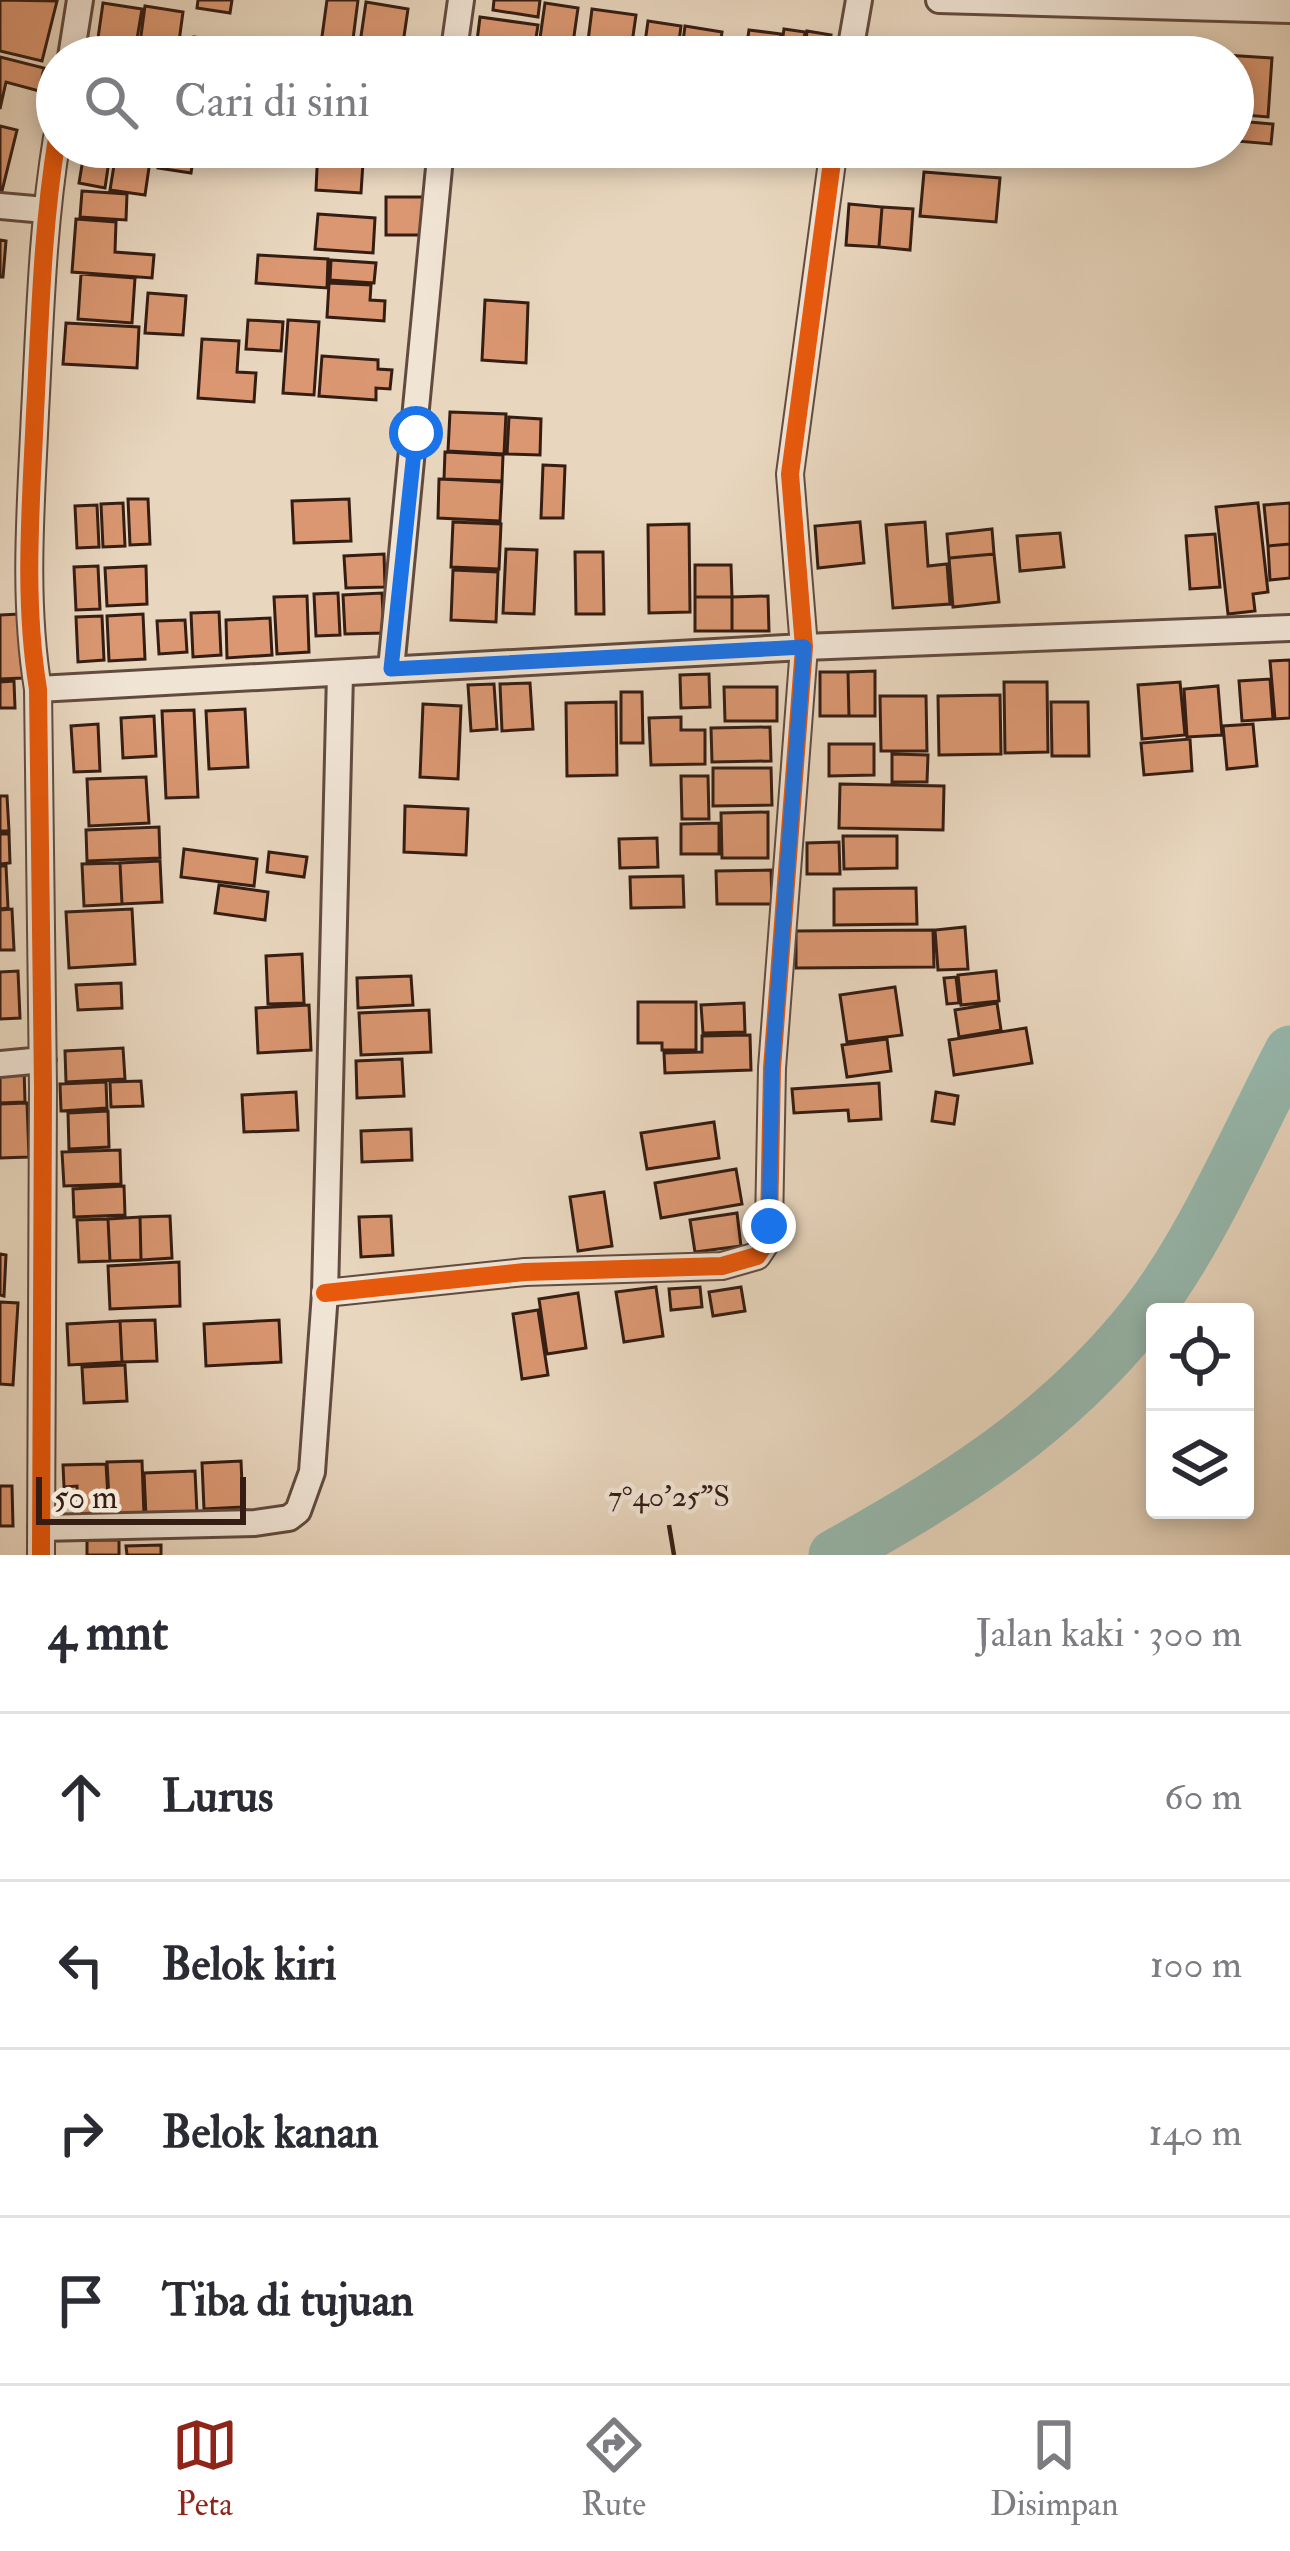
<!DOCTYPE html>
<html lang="id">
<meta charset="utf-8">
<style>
body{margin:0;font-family:"IM FELL Double Pica",serif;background:#f7f7f7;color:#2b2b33}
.controls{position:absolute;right:36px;bottom:36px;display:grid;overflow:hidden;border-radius:12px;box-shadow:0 6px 18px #0003}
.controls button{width:108px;height:108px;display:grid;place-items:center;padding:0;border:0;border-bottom:3px solid #e1e1e2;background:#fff;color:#2b2b33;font:60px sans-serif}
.scale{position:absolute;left:36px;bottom:30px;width:210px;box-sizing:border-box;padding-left:12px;border:6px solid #351d13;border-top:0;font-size:33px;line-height:42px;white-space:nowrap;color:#351d13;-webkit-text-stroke:9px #f0e4d5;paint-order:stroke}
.stop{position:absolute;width:36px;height:36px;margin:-27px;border:9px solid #1a73e8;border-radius:50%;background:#fff}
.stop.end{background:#1a73e8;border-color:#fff;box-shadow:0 3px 12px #0008}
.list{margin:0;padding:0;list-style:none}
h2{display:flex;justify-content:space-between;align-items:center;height:156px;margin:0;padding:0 48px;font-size:51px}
h2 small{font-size:39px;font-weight:400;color:#7c7c81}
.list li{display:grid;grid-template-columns:78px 1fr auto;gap:36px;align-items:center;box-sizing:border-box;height:168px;padding:0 48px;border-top:3px solid #e1e1e2}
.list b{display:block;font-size:45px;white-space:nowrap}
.list em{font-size:39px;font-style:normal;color:#7c7c81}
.icon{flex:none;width:66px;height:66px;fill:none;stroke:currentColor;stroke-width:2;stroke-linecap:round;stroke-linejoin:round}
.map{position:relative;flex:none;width:1290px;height:1555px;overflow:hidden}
.search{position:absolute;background:#fff;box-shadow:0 6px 18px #0003;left:36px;right:36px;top:36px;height:132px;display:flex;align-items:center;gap:30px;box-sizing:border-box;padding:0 42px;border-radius:66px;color:#7c7c81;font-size:45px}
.sheet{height:828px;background:#fff}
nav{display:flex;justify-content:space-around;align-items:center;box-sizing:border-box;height:168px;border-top:3px solid #e1e1e2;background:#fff;font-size:33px;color:#7c7c81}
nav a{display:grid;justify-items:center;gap:6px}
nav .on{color:#8f2418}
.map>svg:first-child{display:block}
</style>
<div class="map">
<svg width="1290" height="1555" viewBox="0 0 1290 1555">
<rect width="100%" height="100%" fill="#e8d6be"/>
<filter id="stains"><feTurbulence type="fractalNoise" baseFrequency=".00167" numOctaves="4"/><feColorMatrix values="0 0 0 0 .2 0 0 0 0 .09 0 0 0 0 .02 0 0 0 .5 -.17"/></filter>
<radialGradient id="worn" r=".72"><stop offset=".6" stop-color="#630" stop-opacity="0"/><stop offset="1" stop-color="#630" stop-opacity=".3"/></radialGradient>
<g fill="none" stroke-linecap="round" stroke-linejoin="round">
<path stroke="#97b9ae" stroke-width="51" d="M834,1555C955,1487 1055,1426 1143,1316C1201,1242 1246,1135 1290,1051"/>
</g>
<path fill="#da9771" stroke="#351d13" stroke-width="3" d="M0,0L57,1L42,61L0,51Z
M198,0H232L230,13L197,8Z
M327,0H358L351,55L320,51Z
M494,0H540L538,17L493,10Z
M366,2L408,9L401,57L359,50Z
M103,3L142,9L135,51L97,45Z
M545,3L578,8L571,57L538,52Z
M145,6L183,12L178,49L140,43Z
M592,9L636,15L630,57H586Z
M480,17L538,25L533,57H475Z
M648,21L681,26L677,57H643Z
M685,26L722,32L718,57H681Z
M784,29L805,32L802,57H780Z
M749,30L781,34L777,57H745Z
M807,31L831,35L827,57H804Z
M194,37L245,44L243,57H191Z
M1105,43L1151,47L1150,57H1104Z
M866,44L912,48L911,57H865Z
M921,48L967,51V57H920Z
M1209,54L1272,58L1268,117L1233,114V57H1209Z
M0,57L44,68L39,91L6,82L0,109Z
M1238,121L1273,124L1271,144L1236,141Z
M0,126L17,130L1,195H0Z
M85,147H111L105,188L79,183Z
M117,147H152L145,195L110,190Z
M161,147H195L191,173L158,168Z
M318,147H364L361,193L316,190Z
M924,172L1000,178L996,222L920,216Z
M82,191L127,194L126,220L80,217Z
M386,197H425V235H386Z
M849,204L882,207L879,247L846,245Z
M882,207L913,209L910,250L879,247Z
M318,214L375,218L373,253L315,249Z
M76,219L116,222L115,252L154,255L152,278L72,272Z
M0,240L6,241L3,277H0Z
M258,255L328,259L327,288L256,283Z
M331,260L376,263L374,283L330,280Z
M81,274L135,278L132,323L78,319Z
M329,283L371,285L370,300L385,301L384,321L327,317Z
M148,293L186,296L183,335L145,333Z
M485,300L528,303L526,363L482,360Z
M248,320L283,322L281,351L246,349Z
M288,320L319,322L314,395L283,393Z
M66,323L139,327L137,368L63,364Z
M202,339L239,341L237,372L256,373L254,402L198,398Z
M322,356L378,360V369L392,370L390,389L376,388V400L319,396Z
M450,412L506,414L504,454L448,451Z
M509,417L541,419L540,455L507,454Z
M445,452L503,455L502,481L444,479Z
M543,465L565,466L563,518H541Z
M439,479L502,482L500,521L438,518Z
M128,499H148L150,544L130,545Z
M349,499L351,541L294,543L292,501Z
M123,503L125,546L103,547L101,504Z
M1258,503L1268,592L1253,594L1255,611L1228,614L1216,507Z
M1290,503V544L1268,546L1264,505Z
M97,505L99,547L77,548L75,506Z
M453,522L501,524L499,569L451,567Z
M860,522L864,563L818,568L815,526Z
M925,522L928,566L947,564L950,604L893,608L886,525Z
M689,524L690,612L649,613L648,525Z
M992,529L994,554L949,558L947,534Z
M1060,533L1064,567L1020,571L1017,536Z
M1215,534L1220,587L1190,589L1186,536Z
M1290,544V578L1270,580L1268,546Z
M506,549L537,550L534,614L503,613Z
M575,552H603L604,614H576Z
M384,554L385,587L346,588L344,556Z
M994,554L999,602L953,607L949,558Z
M695,565H731L732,597H695Z
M98,566L100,609L76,610L74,567Z
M146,566L147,604L107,606L105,568Z
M453,570L498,572L496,622L451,620Z
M338,593L340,635L316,636L314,594Z
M382,593L384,633L345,634L343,595Z
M307,596L309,652L277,654L274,597Z
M768,596L769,631H732V597Z
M695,597H732V631H695Z
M219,612L221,655L193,657L191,613Z
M20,614L23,678L0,679V615Z
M143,614L145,659L109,661L107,616Z
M102,616L104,660L78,662L76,617Z
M270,618L272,655L227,658L226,620Z
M185,620L187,652L159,654L157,621Z
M1290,660V718L1275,719L1270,661Z
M875,671V716H849L848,672Z
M820,672H848L849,716H820Z
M709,674L710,707L681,708L680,675Z
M1270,679L1273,719L1242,721L1239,681Z
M14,681L15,708H0V682Z
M1004,682H1047L1048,752L1005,753Z
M1180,682L1185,735L1142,739L1138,685Z
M530,683L533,729L502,731L500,684Z
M494,684L497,729L471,731L468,685Z
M1218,686L1222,735L1187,737L1184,689Z
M724,687H777V721H725Z
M621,692H642L643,743H621Z
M1000,695L1001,754L939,755L938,696Z
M880,696H926L927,751H881Z
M616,702L617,775L567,776L566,703Z
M1051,702H1088L1089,756H1052Z
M423,704L461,706L458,779L420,777Z
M245,709L248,767L209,769L206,711Z
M194,710L198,797L166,798L162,711Z
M154,716L156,756L123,758L121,718Z
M681,717V730H705V764L651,765L649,718Z
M98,724L100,771L74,772L71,726Z
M1253,724L1257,766L1227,769L1223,726Z
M770,727L771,761L712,762L711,728Z
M1190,739L1192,771L1144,775L1141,743Z
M829,744H874V775L829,776Z
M892,754L928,755L927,782H892Z
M713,768H771L772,805L713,806Z
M681,776H708L709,819H682Z
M146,777L149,823L89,826L87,779Z
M840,784L944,786L943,830L839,828Z
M0,796H7L9,831H0Z
M405,806L468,809L466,855L404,852Z
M768,812V858H722L721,813Z
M719,823V854H681V824Z
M159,827L160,858L87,861L86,830Z
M0,834H9L10,863L0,864Z
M843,836H897V868L844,869Z
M657,838L658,867L620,868L619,839Z
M839,842L840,874H807V843Z
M184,849L257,859L254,886L181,877Z
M269,852L307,857L304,877L267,872Z
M160,861L162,902L122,904L120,863Z
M120,863L122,904L84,906L82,864Z
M0,866H6L8,908L0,909Z
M771,870L772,904H717L716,871Z
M683,876L684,907L631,908L630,877Z
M219,885L268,892L265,920L215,913Z
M916,888L917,924L834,925V889Z
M12,909L14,950H0V910Z
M132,909L135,964L69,968L66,912Z
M965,927L968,969L938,970L935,930Z
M933,930L934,967L796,968V931Z
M302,954L304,1003L268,1004L266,956Z
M18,971L20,1018L0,1019V972Z
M996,971L999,1001L961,1005L958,975Z
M411,976L413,1005L358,1008L357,978Z
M956,977L959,1003L947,1004L944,978Z
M121,983L122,1008L78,1010L76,985Z
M895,987L902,1035L847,1042L840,995Z
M638,1002H696V1050H662V1043H638Z
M744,1003L745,1032L703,1033L701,1005Z
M997,1003L1001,1030L959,1037L955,1010Z
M309,1005L311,1050L258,1053L256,1008Z
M429,1010L431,1052L361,1055L359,1013Z
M1026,1028L1032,1063L954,1075L949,1040Z
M750,1035L751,1070L665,1073L664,1053L702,1052V1036Z
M887,1039L891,1071L847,1077L842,1045Z
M123,1048L125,1079L66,1082L65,1051Z
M402,1059L404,1096L357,1098L356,1061Z
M24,1068L25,1102L0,1103V1069Z
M141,1081L143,1106L111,1107L110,1082Z
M106,1082L107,1108L61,1111L60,1084Z
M879,1083L881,1119L849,1121L848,1110L794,1113L792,1089Z
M296,1092L298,1130L244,1132L242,1095Z
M936,1092L958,1096L954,1124L932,1121Z
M27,1103L29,1157L0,1158V1104Z
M108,1111L109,1147L69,1149L68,1113Z
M714,1122L719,1158L647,1169L641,1133Z
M411,1129L412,1160L362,1162L361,1131Z
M120,1150L121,1184L64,1186L62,1152Z
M736,1169L742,1204L661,1218L655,1183Z
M124,1186L125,1215L74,1217L73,1189Z
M604,1192L612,1246L578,1251L570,1197Z
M737,1213L741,1246L695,1252L690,1220Z
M170,1216L172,1258L141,1260L140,1217Z
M391,1216L393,1255L361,1257L359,1217Z
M140,1217L141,1260L110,1261L108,1219Z
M108,1219L110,1261L79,1262L77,1220Z
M0,1254L6,1255L4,1296L0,1295Z
M179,1262L180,1306L110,1309L108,1266Z
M656,1287L663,1336L624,1342L616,1292Z
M700,1287L702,1307L671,1310L669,1289Z
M741,1287L745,1311L713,1316L709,1292Z
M578,1293L586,1348L547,1354L539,1299Z
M0,1302L18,1303L13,1385L0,1384Z
M538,1310L548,1375L522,1379L513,1314Z
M155,1320L157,1361L122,1362L120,1321Z
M279,1320L281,1362L206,1366L204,1324Z
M120,1321L122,1362L69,1365L67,1324Z
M125,1365L127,1401L84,1403L82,1367Z
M142,1461L144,1515L110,1517L107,1462Z
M241,1461L243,1507L204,1509L202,1463Z
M106,1464L109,1514L78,1515L77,1486L64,1487L63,1465Z
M195,1471L197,1513L146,1516L144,1473Z
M0,1486H12L13,1526H0Z
M87,1540H119V1555H87Z
M161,1545V1555H127L126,1546Z"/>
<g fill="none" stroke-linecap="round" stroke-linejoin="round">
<g stroke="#624b3e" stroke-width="30">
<path id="street" d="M939,0L1290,10
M71,57L80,0
M453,57L461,0
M849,57L859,0
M0,206L45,210
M391,669L441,147
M38,689L804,647L1290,628
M0,1064L43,1060
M325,1293L525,1272L722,1266L757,1256L765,1244L769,1226L772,1068L804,647L790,474L834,147
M41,1528L255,1523L289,1518L298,1511L312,1472L325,1293L340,674
M41,1555L43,1087L38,689C23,599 31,504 35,413C40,321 42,229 57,138"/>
</g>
<use href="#street" stroke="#f0e4d5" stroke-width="24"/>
<g stroke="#f0e4d5" stroke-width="26">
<path id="cycleway" d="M325,1293L525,1272L722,1266L757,1256L765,1244L769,1226L772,1068L804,647L790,474L834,147
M41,1555L43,1087L38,689C23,599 31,504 35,413C40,321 42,229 57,138"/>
</g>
<use href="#cycleway" stroke="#e8590c" stroke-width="18"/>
</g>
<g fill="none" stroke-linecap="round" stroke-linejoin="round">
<path stroke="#1a73e8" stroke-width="15" d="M416,433L391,669L804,647L772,1068L769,1226"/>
</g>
<path fill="none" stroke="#351d13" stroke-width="4.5" d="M669,1525L674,1555"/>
<g font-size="30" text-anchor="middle" fill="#351d13" stroke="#f0e4d5" stroke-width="9" stroke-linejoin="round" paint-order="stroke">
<text x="669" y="1506">7°40'25"S</text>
</g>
<rect width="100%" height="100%" filter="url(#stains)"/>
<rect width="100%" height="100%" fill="url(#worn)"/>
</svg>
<div class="controls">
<button><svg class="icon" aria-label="locate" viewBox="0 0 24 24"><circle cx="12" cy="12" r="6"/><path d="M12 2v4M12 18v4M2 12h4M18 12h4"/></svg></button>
<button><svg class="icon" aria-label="layers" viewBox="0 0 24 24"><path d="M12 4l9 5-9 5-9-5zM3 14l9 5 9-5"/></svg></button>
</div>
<div class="scale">50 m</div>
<div class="stop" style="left:416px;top:433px"></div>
<div class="stop end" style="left:769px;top:1226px"></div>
<div class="search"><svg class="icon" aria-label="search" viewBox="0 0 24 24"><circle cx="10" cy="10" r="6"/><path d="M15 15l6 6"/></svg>Cari di sini</div>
</div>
<section class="sheet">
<h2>4 mnt<small>Jalan kaki · 300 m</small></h2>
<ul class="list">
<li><svg class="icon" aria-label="ahead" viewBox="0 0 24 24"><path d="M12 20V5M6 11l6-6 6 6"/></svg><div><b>Lurus</b></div><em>60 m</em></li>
<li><svg class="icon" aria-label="left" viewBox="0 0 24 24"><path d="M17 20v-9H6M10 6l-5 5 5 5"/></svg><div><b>Belok kiri</b></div><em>100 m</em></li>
<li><svg class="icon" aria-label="right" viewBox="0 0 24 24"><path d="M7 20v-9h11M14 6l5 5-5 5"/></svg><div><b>Belok kanan</b></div><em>140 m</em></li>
<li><svg class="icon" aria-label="arrive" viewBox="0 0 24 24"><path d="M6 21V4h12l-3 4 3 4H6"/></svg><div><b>Tiba di tujuan</b></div></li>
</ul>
</section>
<nav>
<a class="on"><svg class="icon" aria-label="map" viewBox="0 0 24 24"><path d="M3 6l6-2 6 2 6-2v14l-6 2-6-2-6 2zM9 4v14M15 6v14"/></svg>Peta</a>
<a><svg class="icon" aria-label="directions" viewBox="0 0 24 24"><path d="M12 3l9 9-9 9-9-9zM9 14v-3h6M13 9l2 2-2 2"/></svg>Rute</a>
<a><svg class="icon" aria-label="saved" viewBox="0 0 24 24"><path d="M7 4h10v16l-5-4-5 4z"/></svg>Disimpan</a>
</nav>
